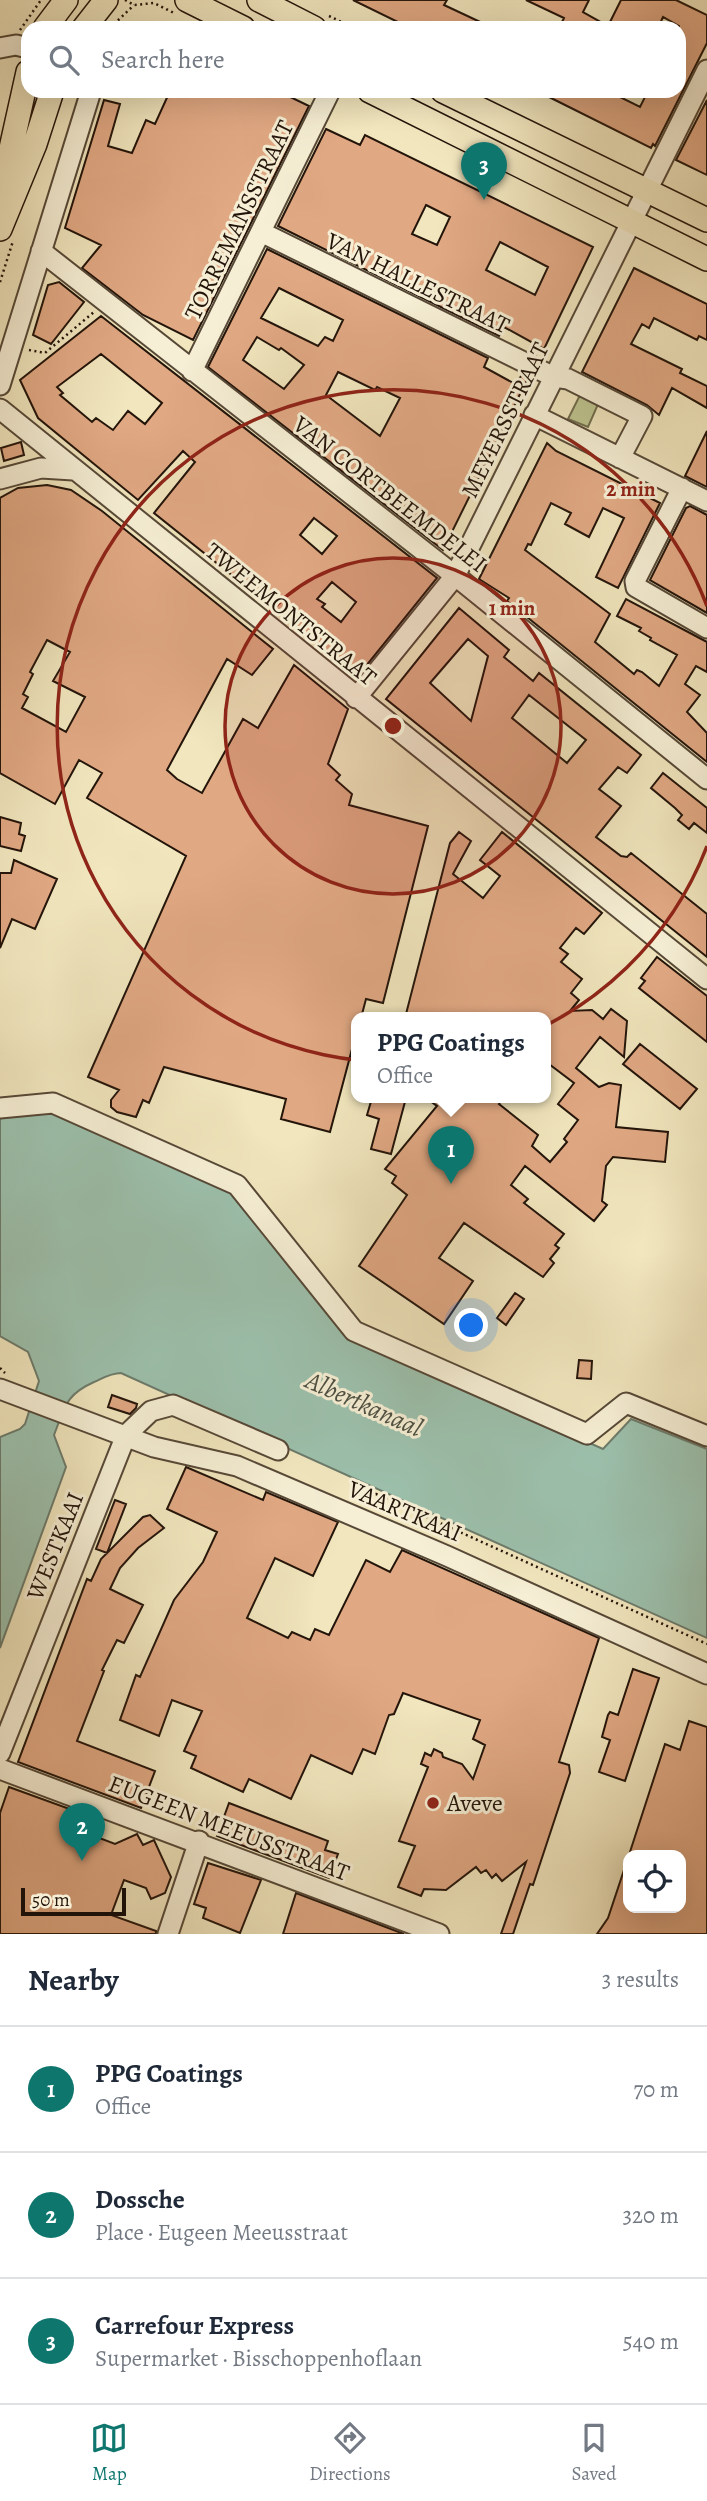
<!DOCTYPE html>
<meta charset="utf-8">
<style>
body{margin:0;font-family:Alegreya,serif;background:#f6f6f7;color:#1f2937}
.controls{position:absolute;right:21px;bottom:21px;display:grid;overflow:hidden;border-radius:14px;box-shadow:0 7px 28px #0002}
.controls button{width:63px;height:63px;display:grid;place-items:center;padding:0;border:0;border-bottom:2px solid #e0e1e3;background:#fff;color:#1f2937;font:35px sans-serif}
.scale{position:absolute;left:21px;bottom:18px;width:105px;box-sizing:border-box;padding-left:7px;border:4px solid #23140a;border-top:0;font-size:19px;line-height:24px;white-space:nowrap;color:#23140a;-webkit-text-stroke:5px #f6efd5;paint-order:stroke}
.you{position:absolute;left:472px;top:1326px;width:24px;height:24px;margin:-18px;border:5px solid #fff;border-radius:50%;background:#1a73e8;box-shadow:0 0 0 10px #1a73e833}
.badge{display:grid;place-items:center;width:46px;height:46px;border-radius:50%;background:#0f766e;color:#fff;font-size:23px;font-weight:700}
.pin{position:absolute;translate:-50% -58px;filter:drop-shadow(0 2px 4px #0008)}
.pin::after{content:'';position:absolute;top:37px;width:24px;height:21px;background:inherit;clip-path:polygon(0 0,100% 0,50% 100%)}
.popup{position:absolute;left:351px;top:1012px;width:200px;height:91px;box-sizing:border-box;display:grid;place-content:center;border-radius:14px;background:#fff;filter:drop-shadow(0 2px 5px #0005);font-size:23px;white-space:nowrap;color:#747a83}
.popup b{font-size:26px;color:#1f2937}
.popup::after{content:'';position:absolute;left:50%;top:100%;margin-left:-14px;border:14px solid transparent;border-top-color:#fff}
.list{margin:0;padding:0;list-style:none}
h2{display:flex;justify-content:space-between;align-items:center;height:91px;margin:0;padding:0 28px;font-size:30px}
h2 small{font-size:23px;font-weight:400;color:#747a83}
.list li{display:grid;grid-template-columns:46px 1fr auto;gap:21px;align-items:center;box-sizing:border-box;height:126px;padding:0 28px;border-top:2px solid #e0e1e3}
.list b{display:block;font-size:26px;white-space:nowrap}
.list p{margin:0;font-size:23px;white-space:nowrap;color:#747a83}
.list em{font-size:23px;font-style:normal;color:#747a83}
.icon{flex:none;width:38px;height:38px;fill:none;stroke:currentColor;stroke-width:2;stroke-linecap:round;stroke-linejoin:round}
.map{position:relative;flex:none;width:707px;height:1934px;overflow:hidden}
.search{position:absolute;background:#fff;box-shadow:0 7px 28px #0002;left:21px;right:21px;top:21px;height:77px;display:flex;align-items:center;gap:18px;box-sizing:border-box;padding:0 24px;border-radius:21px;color:#747a83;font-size:26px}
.sheet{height:469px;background:#fff}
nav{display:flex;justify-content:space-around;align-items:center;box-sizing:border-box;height:98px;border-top:2px solid #e0e1e3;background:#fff;font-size:19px;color:#747a83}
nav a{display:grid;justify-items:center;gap:4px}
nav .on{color:#0f766e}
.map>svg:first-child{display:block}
</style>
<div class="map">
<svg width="707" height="1934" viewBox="0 0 707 1934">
<rect width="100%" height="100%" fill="#f1e6be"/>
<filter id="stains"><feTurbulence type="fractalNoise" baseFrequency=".00286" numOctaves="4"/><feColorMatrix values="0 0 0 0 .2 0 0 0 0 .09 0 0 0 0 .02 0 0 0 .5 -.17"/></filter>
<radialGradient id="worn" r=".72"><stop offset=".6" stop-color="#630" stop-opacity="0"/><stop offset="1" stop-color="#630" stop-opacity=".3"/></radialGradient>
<path fill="#bdc48f" stroke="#706c4c" stroke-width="2" d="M581,393L599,402L588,427L568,419Z"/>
<path fill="#9cc0ac" stroke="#6c7b6b" stroke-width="2" d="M52,1110L235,1190L352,1337L603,1449L631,1419L707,1449V1638L121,1373C111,1373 103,1378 94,1382C65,1395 65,1407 54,1435L66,1467L0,1648V1437L20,1429L25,1424L39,1381L28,1352L0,1336V1115Z"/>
<path fill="#e0a883" stroke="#23140a" stroke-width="2" fill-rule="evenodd" d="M353,0H447L444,5L493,28H410Z
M526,0H589L583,12L608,26L621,0H676L707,15V43L655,146L653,144L651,148L537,91H608L640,107L648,91H679V26L663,17L658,28H559L564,18Z
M170,91H278L309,106L193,340L143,315L82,268L101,245L65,228L104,100L120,104L108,146L132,153L146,120L155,124Z
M707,100V175L676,160Z
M326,129L360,145L365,135L593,247L544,349L504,327L499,336L278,226ZM426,205L450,217L437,245L412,234ZM500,242L548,267L535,295L486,270Z
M267,249L488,358L484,367L515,384L522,375L528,378L443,550L208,367ZM279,288L343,320L333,341L325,337L318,346L261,318ZM257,337L279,350L281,348L304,365L284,389L243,360ZM338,372L375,390L377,387L400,398L380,436L326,395Z
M634,268L707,304V340L699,336L697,340L654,318L649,328L642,324L631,344L682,369L680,373L707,386V408L672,388L659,415L647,405L582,372Z
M59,282L84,302L51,344L33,335L48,285Z
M101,316L437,578L358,676L154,513L195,462L183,451L138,500L38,418L20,380ZM101,354L162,403L145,424L128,411L113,430L96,418L92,422L60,395L63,393L57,387ZM314,518L337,536L322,554L300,535ZM332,582L356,602L341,622L322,607L325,604L317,599Z
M707,431V487L685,476Z
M21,442L24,455L4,461L1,448Z
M547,443L556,451L660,503L618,588L596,577L624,518L603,508L589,537L565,524L571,513L551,503L531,545L528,544L525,550L610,614L595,642L634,674L637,670L642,672L659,686L677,655L650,640L651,638L639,631L641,628L617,616L626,599L707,642V672L696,666L685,684L700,695L687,712L707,733V762L507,601L509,598L479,579Z
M47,485L71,490L102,511L273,649L252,675L227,659L167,770L177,779L202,793L243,719L258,728L294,665L348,709L328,764L340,775L336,780L352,794L349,805L428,826L383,1003L366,999L361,1018H356V1034L330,1132L281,1119L286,1099L164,1067L149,1103L143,1100L136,1117L117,1112L111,1107V1100L119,1090L88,1077L186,856L87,798L102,773L79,760L55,804L0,773V498L18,488ZM47,640L70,652L53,681L85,697L66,732L22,708L28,697L23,694L33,674L30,672Z
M690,506L707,515V613L650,580L686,508Z
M459,608L509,650L504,657L533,681L539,673L641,755L627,773L618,767L599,789L621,806L596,837L621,856L627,857L631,853L707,914V957L386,699ZM468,639L488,656L471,721L430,683ZM529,695L586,740L567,763L512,718Z
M663,773L707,808V833L694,823L689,829L678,820L682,815L675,808L651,788Z
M0,817L21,823L19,834L25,836L21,851L0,846Z
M459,832L471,841L453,874L483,898L500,876L480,860L502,832L602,913L584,934L576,928L560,948L568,954L561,962L582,979L571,993L579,1000L570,1011L592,1010L603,1019L611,1009L627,1021L624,1057L600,1037L576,1068L599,1087L609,1083L621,1085L616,1127L668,1132L665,1162L613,1157L606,1166L602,1201L607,1205L594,1221L525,1166L511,1185L528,1199L524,1203L564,1234L555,1245L559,1248L550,1259L554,1263L543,1277L464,1223L439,1258L473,1281L444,1324L359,1266L407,1195L392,1183L396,1176L385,1169L437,1106L426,1098H503L499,1104L538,1135L532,1146L550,1162L567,1142L564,1139L578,1120L558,1104L574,1083L545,1061V1018H411L406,1014L450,843Z
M14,860L57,879L35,929L12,919L0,948V873H11Z
M657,957L707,996V1042L639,988L645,981L641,978Z
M640,1044L697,1089L680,1109L623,1064Z
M372,1098H406L391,1154L371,1149L379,1119L367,1115Z
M515,1293L524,1299L506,1325L497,1318Z
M579,1360L592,1361L591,1379L577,1378Z
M112,1395L137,1404L136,1408L130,1414L108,1407Z
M186,1467L263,1500L266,1492L338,1522L313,1576L275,1558L247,1618L288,1638L292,1632L310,1640L315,1629L329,1635L366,1560L390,1572L402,1550L599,1638L559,1762L569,1765L570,1773L533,1885L530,1884L513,1934H501L526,1862L502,1881L496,1874L492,1878L486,1870L481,1873L476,1867L446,1890L424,1889L421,1896L398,1887L415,1846L399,1841L428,1767L421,1764L425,1753L431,1756L434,1749L442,1753L443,1757L462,1764L473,1779L485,1745L473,1739L480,1720L403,1693L394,1714L389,1715L375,1754L363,1749L352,1774L311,1755L291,1799L249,1779L243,1792L191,1768L196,1756L184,1751L202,1711L172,1700L159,1736L120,1720L136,1675L140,1677L174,1600L203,1562L217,1532L167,1509Z
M115,1500L126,1504L107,1553L96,1549Z
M150,1515L164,1528L138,1548L120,1568L110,1589L143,1605L124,1643L117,1640L102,1670L104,1671L77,1741L155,1771L141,1808L18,1762L87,1579L91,1581L101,1559L143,1517Z
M633,1669L659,1678L625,1781L599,1772L610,1740L602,1737L608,1715L610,1712L618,1715Z
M689,1721L707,1727V1934H597L608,1918L626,1864L628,1908H681V1855H629L665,1744L680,1750Z
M9,1787L100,1820L94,1836L115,1844L137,1834L143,1845L154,1840L171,1877L165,1893L151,1899L146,1888L124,1880L111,1915L156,1931V1934H0V1813Z
M229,1803L328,1841L325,1850L338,1854L329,1878L217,1836Z
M208,1863L261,1880L240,1933L203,1918L206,1908L194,1904Z
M296,1893L404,1934H283Z"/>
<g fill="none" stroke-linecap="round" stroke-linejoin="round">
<g stroke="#564837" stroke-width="23">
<path id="minor" d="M0,48L16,45L28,48
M261,232L554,377L568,379L642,416L620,458
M41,251L463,582L707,779
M192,371L330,91
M0,385L91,91
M0,409L707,979
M534,415L707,501
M0,479L41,468L73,470
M682,488L635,581L636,587L707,628
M356,698L455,576L707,70
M0,1108L53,1103L237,1185L354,1331L587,1434L626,1403L707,1436
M0,1389L154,1447L237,1466L447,1556L707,1674
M0,1753L126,1435L151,1411L173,1405L278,1450
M0,1769L439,1934
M168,1934L199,1841"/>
</g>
<g stroke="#23140a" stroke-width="26">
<path id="major" d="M187,0L243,28
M259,0L314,28
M45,28L66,0
M84,28L106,0
M370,91L707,259
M443,91L707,220
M0,198L28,72
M0,229L35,144L52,91"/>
</g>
<path stroke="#23140a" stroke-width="2.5" stroke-dasharray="2 3.5" stroke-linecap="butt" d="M125,0L134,5L154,3L174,13
M329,16L354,28
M110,28L134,5
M20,30L41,0
M0,282L13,241
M29,350L45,353L94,312
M0,1368L5,1373
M354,1498L376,1494L707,1644"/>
<use href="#minor" stroke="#f6efd5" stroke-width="19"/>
<use href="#major" stroke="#f1e6be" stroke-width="23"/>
</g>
<circle cx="393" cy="726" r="168" fill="#8f2418" fill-opacity=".12"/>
<g fill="none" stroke="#8f2418" stroke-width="3.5">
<circle cx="393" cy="726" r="168"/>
<path d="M707 846A336 336 0 1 1 707 606"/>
</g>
<circle fill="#8f2418" stroke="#f6efd5" stroke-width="2.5" cx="433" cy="1803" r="7"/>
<g text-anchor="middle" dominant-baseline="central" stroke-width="6" stroke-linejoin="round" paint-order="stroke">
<g font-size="24" fill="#23140a" stroke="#f6efd5">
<text transform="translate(239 220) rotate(-64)">TORREMANSSTRAAT</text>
<text transform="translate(418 283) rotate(26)">VAN HALLESTRAAT</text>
<text transform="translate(505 420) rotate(-64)">MEYERSSTRAAT</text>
<text transform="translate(390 494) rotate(38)">VAN CORTBEEMDELEI</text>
<text transform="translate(291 614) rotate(39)">TWEEMONTSTRAAT</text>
<text transform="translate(405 1511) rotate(23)">VAARTKAAI</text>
<text transform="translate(55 1546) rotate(-68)">WESTKAAI</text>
<text transform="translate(229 1828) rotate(21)">EUGEEN MEEUSSTRAAT</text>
</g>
<g font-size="24" fill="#23140a" stroke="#f6efd5" text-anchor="start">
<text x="447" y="1803">Aveve</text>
</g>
<g font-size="26" font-style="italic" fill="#4d5043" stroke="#f6efd5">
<text transform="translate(364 1404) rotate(24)">Albertkanaal</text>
</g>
</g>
<circle cx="393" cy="726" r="10" fill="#8f2418" stroke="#f6efd5" stroke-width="3.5"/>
<g font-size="21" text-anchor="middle" font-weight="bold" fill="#8f2418" stroke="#f6efd5" stroke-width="6" stroke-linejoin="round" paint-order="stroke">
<text x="631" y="496">2 min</text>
<text x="512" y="615">1 min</text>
</g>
<rect width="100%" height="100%" filter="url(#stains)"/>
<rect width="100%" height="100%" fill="url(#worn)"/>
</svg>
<div class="controls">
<button><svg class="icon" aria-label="locate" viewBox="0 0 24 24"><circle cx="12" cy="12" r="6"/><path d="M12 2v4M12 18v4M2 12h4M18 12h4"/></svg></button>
</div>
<div class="scale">50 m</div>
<div class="you"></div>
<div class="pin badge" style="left:451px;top:1184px">1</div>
<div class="popup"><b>PPG Coatings</b>Office</div>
<div class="pin badge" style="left:82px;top:1861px">2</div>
<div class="pin badge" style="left:484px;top:200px">3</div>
<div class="search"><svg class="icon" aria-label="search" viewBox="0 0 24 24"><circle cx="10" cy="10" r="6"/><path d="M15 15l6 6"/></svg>Search here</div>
</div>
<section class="sheet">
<h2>Nearby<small>3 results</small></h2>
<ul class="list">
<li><span class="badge">1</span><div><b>PPG Coatings</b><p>Office</p></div><em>70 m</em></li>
<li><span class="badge">2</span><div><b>Dossche</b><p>Place · Eugeen Meeusstraat</p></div><em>320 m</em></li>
<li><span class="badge">3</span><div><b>Carrefour Express</b><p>Supermarket · Bisschoppenhoflaan</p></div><em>540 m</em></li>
</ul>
</section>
<nav>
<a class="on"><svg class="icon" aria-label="map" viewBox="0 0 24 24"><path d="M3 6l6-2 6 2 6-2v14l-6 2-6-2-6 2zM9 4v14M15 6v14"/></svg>Map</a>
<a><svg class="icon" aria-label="directions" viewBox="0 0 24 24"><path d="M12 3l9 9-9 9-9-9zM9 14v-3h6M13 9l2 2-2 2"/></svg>Directions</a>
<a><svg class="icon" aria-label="saved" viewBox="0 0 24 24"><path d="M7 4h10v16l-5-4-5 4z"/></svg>Saved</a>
</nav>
